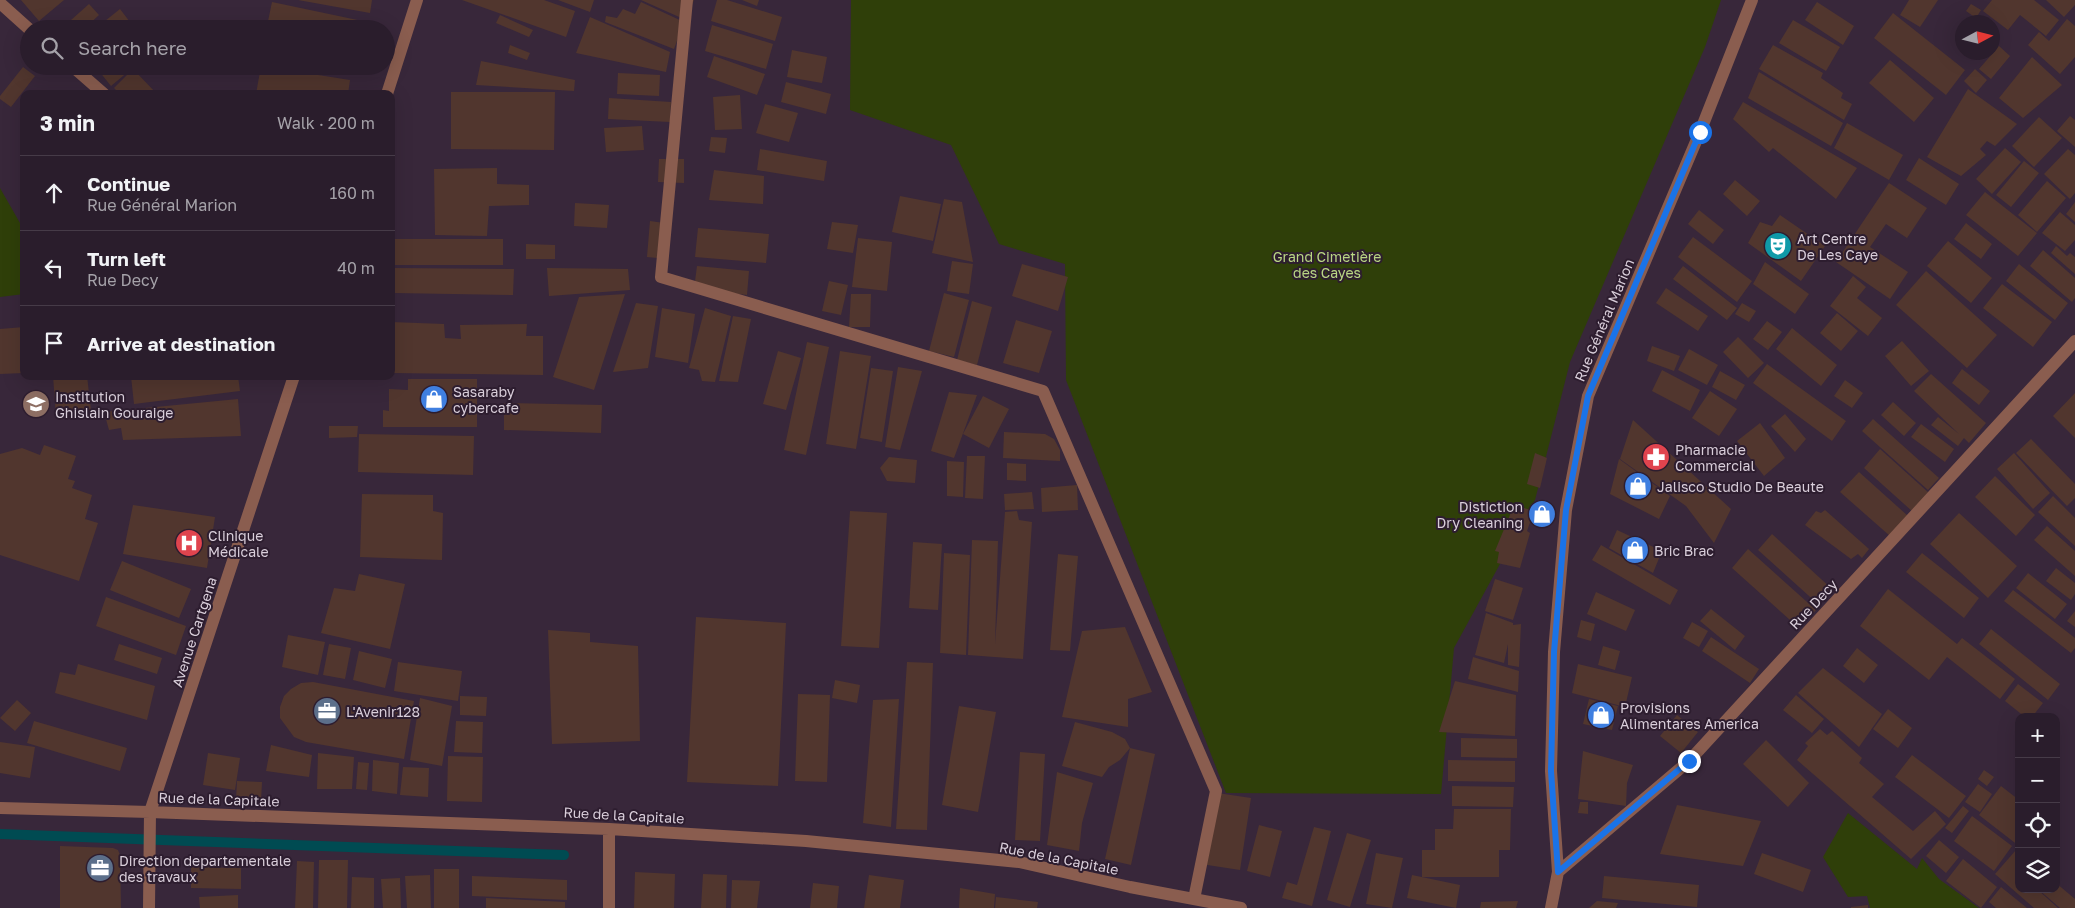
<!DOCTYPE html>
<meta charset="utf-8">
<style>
body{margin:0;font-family:"Golos Text",sans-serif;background:#322634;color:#f1f3f6}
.controls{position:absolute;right:15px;bottom:15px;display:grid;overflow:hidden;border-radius:10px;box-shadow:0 5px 20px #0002}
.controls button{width:45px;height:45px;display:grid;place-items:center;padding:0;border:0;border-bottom:1px solid #463b48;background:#2a1d2c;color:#f1f3f6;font:25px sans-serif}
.compass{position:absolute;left:1955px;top:15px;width:45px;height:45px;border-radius:50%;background:#2a1d2c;box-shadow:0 5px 20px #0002;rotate:83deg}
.stop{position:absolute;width:15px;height:15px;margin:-11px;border:4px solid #1a73e8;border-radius:50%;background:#fff}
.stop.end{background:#1a73e8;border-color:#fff;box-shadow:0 1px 5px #0008}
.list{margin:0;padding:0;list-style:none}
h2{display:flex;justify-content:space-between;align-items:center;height:65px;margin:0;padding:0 20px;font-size:21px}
h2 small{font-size:16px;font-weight:400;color:#a5a2a9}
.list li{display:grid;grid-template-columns:32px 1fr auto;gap:15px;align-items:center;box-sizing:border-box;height:75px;padding:0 20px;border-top:1px solid #463b48}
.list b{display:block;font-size:19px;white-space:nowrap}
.list p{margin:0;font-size:16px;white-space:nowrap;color:#a5a2a9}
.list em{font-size:16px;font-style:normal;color:#a5a2a9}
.icon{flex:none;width:28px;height:28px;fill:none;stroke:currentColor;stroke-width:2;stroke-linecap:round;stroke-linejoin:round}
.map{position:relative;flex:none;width:2075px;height:908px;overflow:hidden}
.search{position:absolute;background:#2a1d2c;box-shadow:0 5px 20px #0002;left:20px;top:20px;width:375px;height:55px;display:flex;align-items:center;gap:12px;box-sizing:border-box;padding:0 18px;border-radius:28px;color:#a5a2a9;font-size:19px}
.panel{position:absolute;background:#2a1d2c;box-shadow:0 5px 20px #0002;left:20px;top:90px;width:375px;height:290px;border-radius:10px}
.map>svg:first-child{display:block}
</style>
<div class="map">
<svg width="2075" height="908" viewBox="0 0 2075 908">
<rect width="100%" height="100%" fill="#38273a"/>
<path fill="#2f3f09" d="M851,0H1721L1705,47L1570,362L1535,500L1454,648L1441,794L1226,793L1066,380L1065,264L999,244L951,145L850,110Z
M0,188L24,230V294L0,297Z
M1848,813L1917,869L1922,858L1939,879L1979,908H1870L1867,896L1848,897L1823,857Z"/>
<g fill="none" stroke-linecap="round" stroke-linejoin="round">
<path stroke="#004b52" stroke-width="10" d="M0,834L564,855"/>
</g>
<path fill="#51362e" d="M21,0H64L39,21Z
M298,0H372L370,13Z
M462,0H544L575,11L566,37Z
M558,0H594L590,12Z
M641,0H694L686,20Z
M717,0H727L782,17L775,41L711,21Z
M742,0H759L757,6Z
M1909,0H1938L1920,27L1900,15Z
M1992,0H2034L2059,20L2046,36L2020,15L2008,30L1983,11Z
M2046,0H2075V5L2064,17Z
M272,2L367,22L365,29H282L267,26Z
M641,2L684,22L674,49L605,22L606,16L617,18L623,9L635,14Z
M1817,2L1854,26L1843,45L1805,20Z
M89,4L99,15L84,29H61Z
M1971,4L1981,10L1976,18L1966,11Z
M120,9L133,26L129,29H95Z
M1893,13L1965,70L1946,95L1874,38Z
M500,15L533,30L529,37L496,23Z
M590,17L670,52L666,72L576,53Z
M2067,19L2075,26V57L2060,74L2028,45L2039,32L2049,41Z
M1793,20L1840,47L1826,71L1779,43Z
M712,25L773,44L766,69L705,51Z
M510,45L530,53L527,60L508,53Z
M1773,45L1823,73L1821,78L1843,93L1841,98L1852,104L1844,120L1759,69Z
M1999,46L2010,56L1991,79L1979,69Z
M792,50L827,57L822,83L787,77Z
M714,56L765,74L757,95L707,77Z
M2032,57L2062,85L2023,118L1999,98Z
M1890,60L1934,98L1914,122L1869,83Z
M481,61L575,80L574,91L476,85Z
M95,66H135L111,86Z
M261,66L350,80L348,94H256Z
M23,67L35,76L11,107L0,99V96Z
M133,69L157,94H120L114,88Z
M1975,69L1987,80L1976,93L1964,81Z
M1759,72L1843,123L1831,146L1748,98Z
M618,73L660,75L659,96L617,94Z
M786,82L831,94L826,114L781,102Z
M1968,89L2017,124L1995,146L1987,141L1980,149L1986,155L1961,176L1927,157Z
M451,92H555L554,150L451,149Z
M740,95L742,129L715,130L713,97Z
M609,98L671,102L670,122L608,119Z
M1743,102L1857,168L1836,199L1773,148L1769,152L1733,119Z
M765,104L798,113L789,142L756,133Z
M2070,116L2075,120V147L2057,131Z
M2039,117L2062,138L2034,167L2012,146Z
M1847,123L1903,155L1889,180L1834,148Z
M642,126L644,150L606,152L604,128Z
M711,137L727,138L725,153L709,151Z
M2005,148L2021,162L1992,194L1976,179Z
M760,149L827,161L824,181L757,170Z
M2068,149L2075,155V193L2070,199L2044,174Z
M1919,158L1959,184L1946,205L1906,180Z
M659,159H684V183L658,182Z
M2024,161L2039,173L2011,207L1996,195Z
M497,168V184L529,185V205L489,206L487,236L435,235L434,169Z
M714,170L764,176L763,204L709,200Z
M1735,180L1760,201L1747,216L1723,194Z
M2047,181L2066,198L2037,232L2018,215Z
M1889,183L1927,208L1907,238L1886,224L1870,247L1908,272L1890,299L1836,262Z
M1985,192L2037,233L2018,256L1966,215Z
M900,196L941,204L933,241L892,232Z
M944,199L962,202L973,262L932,253Z
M2075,202V222L2066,214Z
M575,203L609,205L607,228L574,226Z
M1699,210L1724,230L1713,244L1688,224Z
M2060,212L2075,225V240L2065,251L2042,233Z
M1780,215L1825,246L1801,281L1748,243L1760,222L1772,226Z
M650,221L671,224L667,259L647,257Z
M832,222L858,225L853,253L827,249Z
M1966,223L1992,244L1981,259L1954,239Z
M698,228L769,234L766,263L695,257Z
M1693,237L1752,281L1737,302L1678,257Z
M858,238L892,242L887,291L852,287Z
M392,239H503V265H392Z
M1948,241L1992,278L1971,303L1927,266Z
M526,244L555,245V259H526Z
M2056,246L2067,256L2070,253L2075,257V274L2051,253Z
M2043,250L2075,278V298L2072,302L2030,266Z
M952,261L973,264L969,294L947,291Z
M1765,262L1809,294L1795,314L1753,284Z
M1022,264L1068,277L1058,311L1012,296Z
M2019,264L2068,303L2055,320L2006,281Z
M697,266L749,271L747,295L694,289Z
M1683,266L1737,308L1727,320L1673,279Z
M394,268L514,269L513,295L394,293Z
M547,268L628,269L630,290L549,296Z
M1926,271L1997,335L1967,368L1896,305Z
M1853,276L1866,287L1857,298L1882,318L1868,336L1830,306Z
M829,281L848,285L841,315L822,311Z
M2002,284L2052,322L2033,347L1983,308Z
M1666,288L1708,316L1698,331L1656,303Z
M944,293L969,300L954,357L929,351Z
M625,294L594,390L553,377L579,297Z
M851,294H871L870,327H849Z
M972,301L992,307L977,365L957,360Z
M636,303L658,306L648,368L613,372Z
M1742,303L1756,311L1749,322L1735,314Z
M662,308L695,314L688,363L655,357Z
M705,308L731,316L715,382L702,381L699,370L689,368Z
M1837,313L1858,331L1841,351L1820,333Z
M733,316L751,319L738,382L719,381Z
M1016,320L1052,331L1039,373L1003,363Z
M1767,321L1782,332L1768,350L1753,339Z
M391,322L444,324L445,338L461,339L460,325L527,324L526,336H543V375L391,373Z
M24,327V373L0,374V329Z
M1792,328L1837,365L1821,386L1776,349Z
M1738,337L1764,363L1748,378L1723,352Z
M1902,341L1929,371L1911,386L1885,356Z
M807,342L829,347L806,455L784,450Z
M1652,346L1680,356L1674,371L1647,361Z
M1689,349L1718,365L1707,385L1678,370Z
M778,351L801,358L786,410L763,404Z
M840,351L871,356L856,449L826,444Z
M1767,364L1846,421L1832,441L1753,383Z
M898,367L922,371L900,450L885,447Z
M871,368L893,371L882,442L860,438Z
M1962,369L1990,391L1979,405L1952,383Z
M1662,370L1700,390L1690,411L1652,391Z
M1720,371L1745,385L1736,400L1712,387Z
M1931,374L1986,423L1969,443L1964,438L1958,446L1931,425L1938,417L1959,434L1914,391Z
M53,376H87L91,410L56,416Z
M131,376H238L240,391L134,404Z
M408,379H477V427H383V410L389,411V389L408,390Z
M1845,380L1863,393L1852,408L1834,396Z
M1710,391L1737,409L1719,436L1692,418Z
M949,392L977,395L954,458L931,451Z
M2075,393V438L2053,416Z
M983,396L1009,409L989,448L963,434Z
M238,399L241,436L123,440L121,428L109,430L104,412Z
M1893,402L1916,423L1904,436L1881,415Z
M504,403L602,405L601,433L504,430Z
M1785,414L1806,439L1795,452L1771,426Z
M1873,419L1939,478L1928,490L1862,431Z
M1633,420L1731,509L1714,543L1686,506L1620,459Z
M1760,423L1785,458L1764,476L1737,441Z
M1921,424L1954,449L1945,462L1911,437Z
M329,426H358L357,437L329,438Z
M1004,432L1045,434L1054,439L1060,450V461L1003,458Z
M359,434L474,436L473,475L358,472Z
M2031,439L2075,484V498L2067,506L2016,453Z
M44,445L76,456L68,479L75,481L72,488L92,495L85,519L98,523L79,581L0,555V454L22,448L40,455Z
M1880,449L1929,493L1913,512L1864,468Z
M1535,453L1547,458L1540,488L1527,484Z
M2014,453L2050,493L2033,509L1997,469Z
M967,456H985L983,499L965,498Z
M889,457L917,460L915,483L887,481L880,468Z
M1619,459L1670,496L1659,519L1610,494Z
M947,461L964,462L963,497L947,496Z
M1007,463L1026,464V481L1007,480Z
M1859,472L1908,516L1890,536L1840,492Z
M1995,476L2035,515L2016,536L1975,497Z
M1077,485L1078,510L1042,512L1041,488Z
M1032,492L1034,509L1005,510L1004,494Z
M362,494L433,495V511L443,513L442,560L360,557Z
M2053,496L2075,518V546L2038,512Z
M133,505L215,517L207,568L123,554Z
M1514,505L1534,511L1527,531L1530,533L1520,568L1497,563L1499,552L1495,551Z
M1825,510L1869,549L1862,558L1858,554L1851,559L1805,525L1816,511L1821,513Z
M850,511L887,513L879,648L841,646Z
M1017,511L1019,520L1032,522L1023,659L968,655L972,540L998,541L995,644L1005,512Z
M1959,513L2017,566L1988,598L1930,544Z
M2047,526L2075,551V576L2034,540Z
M1617,530L1662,551L1653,573L1609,548Z
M1772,534L1833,590L1819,605L1758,550Z
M913,542L942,544L938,610L909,608Z
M1601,545L1678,590L1670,605L1592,560Z
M1748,549L1816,610L1799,628L1732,568Z
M944,553L970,555L966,655L940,653Z
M1922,553L1979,598L1964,618L1906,572Z
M1058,554L1078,556L1070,651L1050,650Z
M122,561L191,589L179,618L110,590Z
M2056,568L2075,583V594L2071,600L2046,581Z
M2028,573L2067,604L2055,619L2016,588Z
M359,574L405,584L390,649L321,633L334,588L355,591Z
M1495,579L1523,588L1513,620L1485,611Z
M1888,589L1957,644L1962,638L2015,679L2000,699L1947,657L1929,680L1860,626Z
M2013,590L2075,638V648L2071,653L2004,601Z
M1596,592L1635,610L1626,631L1587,614Z
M106,597L186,626L176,655L96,626Z
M1711,609L1745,636L1735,650L1700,621Z
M2075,611V627L2067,621Z
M1486,613L1513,623V625L1521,624L1519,667L1508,665V644L1504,663L1475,655Z
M696,617L786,623L778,786L687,782Z
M1581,620L1595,624L1591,641L1577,637Z
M1692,622L1708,631L1699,647L1683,638Z
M1125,627L1152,692L1128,699V727L1062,717L1082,631Z
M1991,629L2060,684L2048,700L1979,644Z
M548,630L590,633V642L638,646L640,741L552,744Z
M288,635L325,642L318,675L282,667Z
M1711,637L1759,669L1750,683L1702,651Z
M119,644L162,658L157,674L114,660Z
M329,644L351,648L345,679L323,675Z
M1603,646L1620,651L1615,670L1598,665Z
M1857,648L1878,665L1864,683L1843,666Z
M359,651L392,659L385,688L353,680Z
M1473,657L1519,671L1518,692L1468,679Z
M398,662L462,671L458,701L394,691Z
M907,662L933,663L927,830L896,829Z
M78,664L155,686L147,720L55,693L60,672L75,675Z
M1578,664L1632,677L1625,707L1572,693Z
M1823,668L1882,714L1859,747L1798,693Z
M835,680L860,685L857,703L832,698Z
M1455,681L1516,695L1515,736L1439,732Z
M313,682L414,701L404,759L306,742L294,737L280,718V707L284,696L291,689L301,683Z
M2018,684L2043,703L2032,717H2025L2005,701Z
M798,694L830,695L827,782L795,781Z
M1796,695L1824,719L1812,733L1783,710Z
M460,696L487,697L486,716L460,715Z
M420,698L452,706L442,766L410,760Z
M899,699L891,827L863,823L873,700Z
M1589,699L1618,706L1612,730L1583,724Z
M17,700L31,713L15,731L0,718Z
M959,706L996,712L978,812L942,805Z
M1888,709L1912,728L1898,748L1873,729Z
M1677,715L1698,732L1681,753L1660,736Z
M34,721L127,748L120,771L27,743Z
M456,721L483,722L482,753L454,752Z
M1075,722L1112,732L1125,739L1130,748L1120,760L1109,767L1102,777L1062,766Z
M1820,729L1827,735L1832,731L1862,758L1859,763L1884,784L1872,797L1913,831L1935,811L1946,824L1911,859L1797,760L1808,746L1805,743Z
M1461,738L1517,739V758L1461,757Z
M1766,740L1809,783L1788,807L1743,764Z
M0,742L35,747L30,778L0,773Z
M271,745L312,755L309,777L266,771Z
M1130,748L1155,754L1131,865L1105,859Z
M1583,751L1633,765L1627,783L1626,806L1578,799Z
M1020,752L1045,754L1040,841L1015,840Z
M208,753L240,758L235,790L203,785Z
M318,753L354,757L352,789H317Z
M1912,755L1966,796L1949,818L1895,777Z
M448,756L483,757L482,802L447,801Z
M373,760L399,763L397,794L372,791Z
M1448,760L1515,761V782L1448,781Z
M358,762L369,763L367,790L356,789Z
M403,767L429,768L428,797L400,795Z
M1984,770L1994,777L1987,786L1978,779Z
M1057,772L1093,783L1082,823L1079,851L1047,845Z
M237,781L262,782L261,801L236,800Z
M1978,784L1992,794L1980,812L1965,802Z
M1452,786L1514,787L1513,807L1452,806Z
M2001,786L2019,800V846L1979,815Z
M1211,792L1251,798L1240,870L1201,864Z
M1580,802H1588V814L1578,813Z
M1677,805L1761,821L1743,866L1660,854Z
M1963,806L1969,811L1952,833L1945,828Z
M1454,809H1511L1510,850H1499V877H1422V850H1435V829H1453Z
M1972,816L2012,846L1994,871L1954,841Z
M1259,825L1282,831L1270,877L1247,871Z
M1314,827L1331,831L1312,906L1282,898L1287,882L1297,885Z
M1347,833L1371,840L1350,907L1327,900Z
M1939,840L1959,857L1946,873L1926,856Z
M60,846L113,848L118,850L120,855L121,908H60Z
M2016,850L2019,852V889H2037L2058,908H2034L1995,874Z
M1376,853L1403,858L1392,908L1366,904Z
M1762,853L1811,870L1803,892L1754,874Z
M1963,859L1997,887L1981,908L1946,881Z
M319,860H348L347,908H318Z
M297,861L314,862L313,908H295Z
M191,867L241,868V889L191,888Z
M434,869H459V908H434Z
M635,872L675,874L674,908H634Z
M703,874L727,875L726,908H701Z
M430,875L431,908H407L405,876Z
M869,875L904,880L900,908H864Z
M1412,875L1460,885L1456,908L1407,898Z
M472,876L567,880V900L472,896Z
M1604,876L1699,885L1697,907L1602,898Z
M352,877L374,878V908H351Z
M400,878L401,908H383L381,879Z
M732,880L760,881L757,908H731Z
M813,883L839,886L837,908H810Z
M2056,883L2075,899V908H2060L2038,889H2056Z
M2001,887L2027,908H1996L1989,902Z
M960,888L995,894L994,908H959Z
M238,895V908H200L199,897Z
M996,897L1038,902L1037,908H995Z
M486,898L565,902V908H486Z
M1518,901L1516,908H1480L1481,902Z
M1597,901L1618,903L1616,908H1589Z
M1868,905V908H1851V907Z"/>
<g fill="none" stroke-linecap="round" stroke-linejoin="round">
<path stroke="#8a5d4f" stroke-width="12" d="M687,0L661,277L1043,391L1216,791L1194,899
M0,3L29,29
M72,66L104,94
M387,94L417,0
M0,808L150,812L609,829L806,841L1019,862L1130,887L1241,908
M609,829V908
M1558,872L1689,761L2075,341
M149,908L150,812L294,376
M1551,908L1558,872L1551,771L1554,652L1566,510L1588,396L1700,132L1752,0"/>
</g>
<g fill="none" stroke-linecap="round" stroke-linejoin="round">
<path stroke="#1a73e8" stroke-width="6" d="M1689,761L1558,872L1551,771L1554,652L1566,510L1588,396L1700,132"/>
</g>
<defs>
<g id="theatre-disc" transform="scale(1.4375)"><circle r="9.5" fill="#0f9aa8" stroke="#2d1d2f"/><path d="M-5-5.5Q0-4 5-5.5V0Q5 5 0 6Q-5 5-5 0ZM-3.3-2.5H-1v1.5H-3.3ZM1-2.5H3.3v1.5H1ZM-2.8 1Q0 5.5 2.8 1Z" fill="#fff"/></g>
<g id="shop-disc" transform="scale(1.4375)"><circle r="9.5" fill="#3f7fe0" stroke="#2d1d2f"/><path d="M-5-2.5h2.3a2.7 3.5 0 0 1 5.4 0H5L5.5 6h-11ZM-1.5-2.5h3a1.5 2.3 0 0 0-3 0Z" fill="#fff"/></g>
<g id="school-disc" transform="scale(1.4375)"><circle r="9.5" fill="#8d6e63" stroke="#2d1d2f"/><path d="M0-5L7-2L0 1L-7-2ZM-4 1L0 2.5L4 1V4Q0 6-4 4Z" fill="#fff"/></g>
<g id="pharmacy-disc" transform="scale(1.4375)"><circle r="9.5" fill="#e0444e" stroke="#2d1d2f"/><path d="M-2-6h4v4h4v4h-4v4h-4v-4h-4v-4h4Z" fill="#fff"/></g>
<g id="hospital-disc" transform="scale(1.4375)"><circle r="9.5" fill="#e0444e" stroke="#2d1d2f"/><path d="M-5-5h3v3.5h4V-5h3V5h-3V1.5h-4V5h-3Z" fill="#fff"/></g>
<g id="office-disc" transform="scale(1.4375)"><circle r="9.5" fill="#5c6f8a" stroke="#2d1d2f"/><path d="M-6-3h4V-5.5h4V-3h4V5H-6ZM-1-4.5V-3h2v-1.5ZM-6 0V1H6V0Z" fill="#fff"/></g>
</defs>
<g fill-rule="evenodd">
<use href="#theatre-disc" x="1778" y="246"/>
<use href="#shop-disc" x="434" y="399"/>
<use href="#school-disc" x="36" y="404"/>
<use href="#pharmacy-disc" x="1656" y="457"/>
<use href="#shop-disc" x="1638" y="486"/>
<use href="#shop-disc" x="1542" y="514"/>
<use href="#hospital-disc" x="189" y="543"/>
<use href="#shop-disc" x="1635" y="550"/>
<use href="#office-disc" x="327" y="711"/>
<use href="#shop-disc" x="1601" y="715"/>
<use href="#office-disc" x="100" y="868"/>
</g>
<g text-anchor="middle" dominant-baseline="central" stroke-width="4" stroke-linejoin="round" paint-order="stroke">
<g font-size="14" fill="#d9ceda" stroke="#2d1d2f" text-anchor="start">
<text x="1797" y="238">Art Centre<tspan x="1797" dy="16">De Les Caye</tspan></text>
<text x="453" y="391">Sasaraby<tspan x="453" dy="16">cybercafe</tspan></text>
<text x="55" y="396">Institution<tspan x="55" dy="16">Ghislain Gouraige</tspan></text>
<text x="1675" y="449">Pharmacie<tspan x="1675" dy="16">Commercial</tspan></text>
<text x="1657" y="486">Jalisco Studio De Beaute</text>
<text x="1523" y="506" text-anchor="end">Distiction<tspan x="1523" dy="16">Dry Cleaning</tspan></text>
<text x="208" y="535">Clinique<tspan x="208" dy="16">Médicale</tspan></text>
<text x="1654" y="550">Bric Brac</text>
<text x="1620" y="707">Provisions<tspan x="1620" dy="16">Alimentares America</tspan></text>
<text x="346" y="711">L'Avenir128</text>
<text x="119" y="860">Direction departementale<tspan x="119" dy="16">des travaux</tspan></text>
</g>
<g font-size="14" fill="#b9d684" stroke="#2d1d2f">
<text x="1327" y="256">Grand Cimetière<tspan x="1327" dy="16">des Cayes</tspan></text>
</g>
<g font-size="14" fill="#d9ceda" stroke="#2d1d2f">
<text transform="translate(1604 320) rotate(-67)">Rue Général Marion</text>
<text transform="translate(1813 604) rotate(-47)">Rue Decy</text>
<text transform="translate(194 632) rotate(-72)">Avenue Cartgena</text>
<text transform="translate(219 799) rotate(2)">Rue de la Capitale</text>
<text transform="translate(624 815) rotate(3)">Rue de la Capitale</text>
<text transform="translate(1059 858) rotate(11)">Rue de la Capitale</text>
</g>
</g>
</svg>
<div class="controls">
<button>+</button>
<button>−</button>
<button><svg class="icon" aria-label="locate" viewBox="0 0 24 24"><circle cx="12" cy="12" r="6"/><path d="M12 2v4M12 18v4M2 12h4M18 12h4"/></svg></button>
<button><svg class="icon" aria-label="layers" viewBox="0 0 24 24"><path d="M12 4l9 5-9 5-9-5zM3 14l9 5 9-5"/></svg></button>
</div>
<svg class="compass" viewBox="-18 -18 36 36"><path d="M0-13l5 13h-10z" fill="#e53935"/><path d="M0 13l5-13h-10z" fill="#a5a2a9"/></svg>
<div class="stop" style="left:1700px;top:132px"></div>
<div class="stop end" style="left:1689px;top:761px"></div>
<div class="search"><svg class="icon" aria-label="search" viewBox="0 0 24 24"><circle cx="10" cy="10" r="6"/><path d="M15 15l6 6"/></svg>Search here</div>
<section class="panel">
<h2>3 min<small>Walk · 200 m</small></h2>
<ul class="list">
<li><svg class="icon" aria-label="ahead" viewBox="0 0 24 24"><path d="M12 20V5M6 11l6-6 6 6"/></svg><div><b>Continue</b><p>Rue Général Marion</p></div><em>160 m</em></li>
<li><svg class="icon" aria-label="left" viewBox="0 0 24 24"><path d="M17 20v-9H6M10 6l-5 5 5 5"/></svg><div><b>Turn left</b><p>Rue Decy</p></div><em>40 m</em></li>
<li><svg class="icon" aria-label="arrive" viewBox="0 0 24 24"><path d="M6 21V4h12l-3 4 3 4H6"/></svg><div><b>Arrive at destination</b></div></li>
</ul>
</section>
</div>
